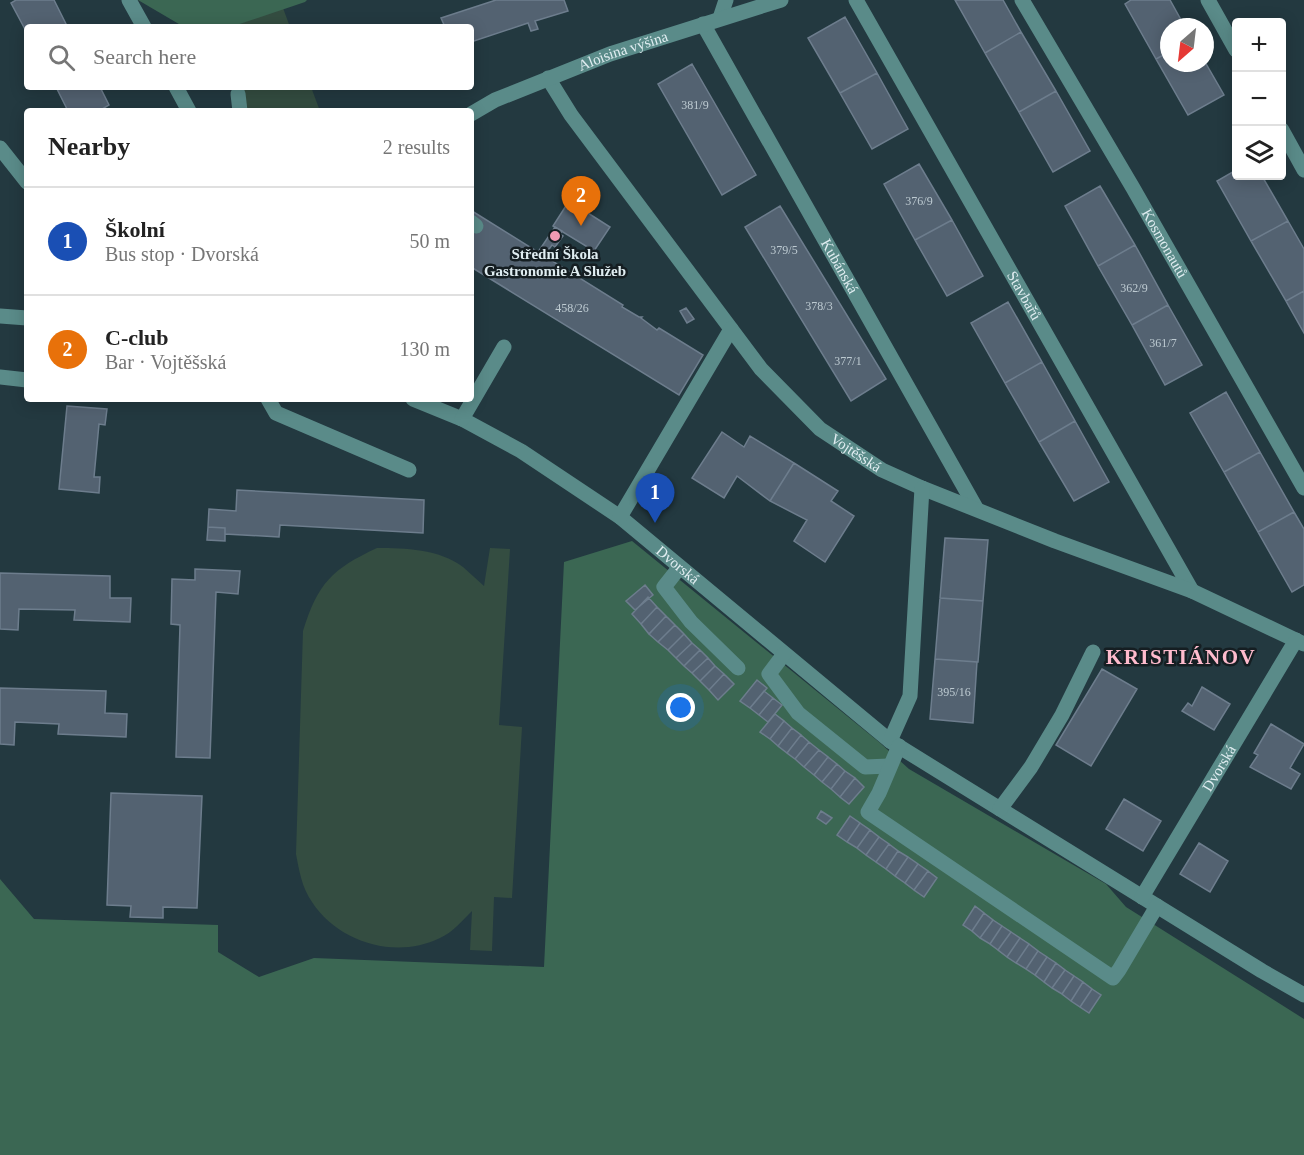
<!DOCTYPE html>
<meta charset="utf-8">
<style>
body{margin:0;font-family:"Times New Roman",serif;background:#f6f6f6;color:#222}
.controls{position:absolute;right:18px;top:18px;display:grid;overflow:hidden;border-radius:6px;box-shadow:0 3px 15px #0003}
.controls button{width:54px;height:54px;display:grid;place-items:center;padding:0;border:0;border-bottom:2px solid #e0e0e0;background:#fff;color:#222;font:30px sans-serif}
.compass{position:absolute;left:1160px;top:18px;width:54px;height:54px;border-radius:50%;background:#fff;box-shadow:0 3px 15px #0003;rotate:208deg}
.you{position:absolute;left:681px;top:708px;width:21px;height:21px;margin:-15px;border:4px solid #fff;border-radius:50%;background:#1a73e8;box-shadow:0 0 0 9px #1a73e833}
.badge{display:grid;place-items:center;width:39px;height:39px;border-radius:50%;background:#db2777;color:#fff;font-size:20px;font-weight:700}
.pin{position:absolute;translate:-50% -50px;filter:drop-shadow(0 2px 3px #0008)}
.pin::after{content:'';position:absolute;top:32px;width:21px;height:18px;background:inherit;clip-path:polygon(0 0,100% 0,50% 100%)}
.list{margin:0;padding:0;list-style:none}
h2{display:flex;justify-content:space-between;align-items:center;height:78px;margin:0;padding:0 24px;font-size:26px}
h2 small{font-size:20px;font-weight:400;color:#767676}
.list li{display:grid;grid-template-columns:39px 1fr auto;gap:18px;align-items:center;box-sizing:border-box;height:108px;padding:0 24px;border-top:2px solid #e0e0e0}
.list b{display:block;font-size:22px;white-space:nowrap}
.list p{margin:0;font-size:20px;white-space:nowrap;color:#767676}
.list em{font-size:20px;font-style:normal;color:#767676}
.icon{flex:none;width:33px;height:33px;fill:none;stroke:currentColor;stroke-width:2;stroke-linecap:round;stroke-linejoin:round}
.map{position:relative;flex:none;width:1304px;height:1155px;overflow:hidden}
.search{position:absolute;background:#fff;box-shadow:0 3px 15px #0003;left:24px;top:24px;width:450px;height:66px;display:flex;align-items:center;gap:15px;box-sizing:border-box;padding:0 21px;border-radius:6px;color:#767676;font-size:22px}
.panel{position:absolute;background:#fff;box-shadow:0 3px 15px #0003;left:24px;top:108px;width:450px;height:294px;border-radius:6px}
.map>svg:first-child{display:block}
</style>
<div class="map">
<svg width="1304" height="1155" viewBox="0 0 1304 1155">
<rect width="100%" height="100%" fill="#233940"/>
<path fill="#344d41" d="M283,8L290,27H231Z
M236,87H311L320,111H244Z
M377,548C405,548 439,549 463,567C470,573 477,580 484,586L490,548L510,549L499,725L522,727L512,898L494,897L492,951L470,950L472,911C462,921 453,932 440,938C395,960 338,942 312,902C302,888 299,870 296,854L303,631C318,583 332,569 377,548Z"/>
<path fill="#3b6753" d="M138,0H307L305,2L231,27H184Z
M632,541L879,742L909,769L1106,884L1126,907L1304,1019V1155H0V879L34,919L218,925V952L259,977L314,958L544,967L564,562Z"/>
<path fill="#536271" stroke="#6d7d8d" stroke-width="1.5" d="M16,0H54L66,24L60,27H27V33L11,3Z
M496,0H564L568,11L535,21L538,29L531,31L528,23L471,42V27H445L441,18Z
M955,0H1003L1021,32L985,53Z
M1131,0H1170L1185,27H1169V52L1156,59L1125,4Z
M845,17L877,73L840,93L808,38Z
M1021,32L1056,91L1019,112L985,53Z
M1169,52V63L1205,62L1224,95L1188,115L1156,59Z
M692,64L756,175L722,195L658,84Z
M877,73L908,129L872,149L840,93Z
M56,87H100L109,105L99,111H68Z
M1056,91L1090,151L1053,172L1019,112Z
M919,164L952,220L915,240L884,184Z
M1236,170V176H1262L1288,221L1251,241L1217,181Z
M1100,186L1135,245L1098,266L1065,206Z
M569,201L610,227L594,251L553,226Z
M780,206L886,379L851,401L745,227Z
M472,211L623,305L622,307L639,317H642L641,318L657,330L659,328L703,355L679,395L471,267Z
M952,220L983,276L947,296L915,240Z
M1288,221L1304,249V291L1286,301L1251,241Z
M555,227L562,231L560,234L563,236L555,247L552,245L544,256L538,252Z
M1135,245L1168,305L1132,325L1098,266Z
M1304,291V333L1286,301Z
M1008,302L1042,362L1005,383L971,323Z
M1168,305L1202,365L1165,385L1132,325Z
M686,308L694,319L687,323L680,311Z
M1042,362L1075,421L1039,442L1005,383Z
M1226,392L1260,452L1224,472L1190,413Z
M67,406L107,409L105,425L99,424L94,477H100L99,493L59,489Z
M1075,421L1109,482L1074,501L1039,442Z
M722,432L744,447L750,436L794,463L770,501L737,476L724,498L692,478Z
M1260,452L1294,512L1258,532L1224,472Z
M794,463L838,491L831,501L854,516L825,562L794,541L807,520L770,501Z
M237,490L424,500L423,533L280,525L279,537L225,534V528L208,527L209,509L236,511Z
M1294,512L1304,529V585L1292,592L1258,532Z
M208,527L225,528V541L207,540Z
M945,538L988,540L983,601L940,598Z
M195,569L240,571L238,594L216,592L210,758L176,757L180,625L171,624L172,579L195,580Z
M0,573L110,576V598H131L130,622L74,620L75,610L19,609L18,630L0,629Z
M645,585L653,595L635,610L626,601Z
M648,597L657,607L641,624L632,614Z
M940,598L983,601L978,662L935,659Z
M657,607L666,616L649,634L641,624Z
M666,616L675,625L658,642L649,634Z
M675,625L684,634L668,650L658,642Z
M684,634L692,643L676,658L668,650Z
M692,643L700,650L684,666L676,658Z
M700,650L708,658L692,673L684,666Z
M708,658L715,666L700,681L692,673Z
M935,659L977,662L973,723L930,719Z
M715,666L724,674L709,690L700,681Z
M1102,669L1137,689L1091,766L1056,745Z
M724,674L734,684L718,700L709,690Z
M757,680L767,688L750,708L740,701Z
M1202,687L1230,704L1214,730L1182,711L1188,703L1192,706Z
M0,688L106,691L105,713L127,714L126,737L58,734L59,724L15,722L14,745L0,744Z
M764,691L773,698L759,715L750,708Z
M773,698L782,705L768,722L759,715Z
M775,714L784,721L770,739L760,732Z
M784,721L792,728L778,746L770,739Z
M1271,724L1304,744L1290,768L1300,774L1291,789L1250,767L1258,755L1254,753Z
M792,728L801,735L787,753L778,746Z
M801,735L809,742L795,759L787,753Z
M809,742L819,750L804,767L795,759Z
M819,750L828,757L814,775L804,767Z
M828,757L837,764L822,782L814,775Z
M837,764L845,771L831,789L822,782Z
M845,771L855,778L840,797L831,789Z
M855,778L864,787L849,804L840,797Z
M111,793L202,796L197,908L163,907V918L130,917L131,906L107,905Z
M1124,799L1161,821L1143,851L1106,829Z
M821,811L832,818L826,824L817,818Z
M850,816L860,823L847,842L837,835Z
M860,823L870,830L857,848L847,842Z
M870,830L879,837L866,855L857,848Z
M879,837L889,844L876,862L866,855Z
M1199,843L1228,861L1210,892L1180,874Z
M889,844L898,851L886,869L876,862Z
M898,851L908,857L895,876L886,869Z
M908,857L918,864L905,883L895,876Z
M918,864L928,871L914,890L905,883Z
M928,871L937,878L924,897L914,890Z
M975,906L984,913L972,931L963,925Z
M984,913L993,920L980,938L972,931Z
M993,920L1002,926L990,944L980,938Z
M1002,926L1011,932L998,950L990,944Z
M1011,932L1020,938L1007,957L998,950Z
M1020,938L1029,944L1016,963L1007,957Z
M1029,944L1038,951L1026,969L1016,963Z
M1038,951L1047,957L1035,975L1026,969Z
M1047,957L1056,963L1044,982L1035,975Z
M1056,963L1065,970L1052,988L1044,982Z
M1065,970L1074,976L1062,994L1052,988Z
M1074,976L1083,982L1071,1001L1062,994Z
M1083,982L1092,989L1080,1007L1071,1001Z
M1092,989L1101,995L1089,1013L1080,1007Z"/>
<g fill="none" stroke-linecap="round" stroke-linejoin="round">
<g stroke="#5a8b89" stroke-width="15">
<path d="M129,0L144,27"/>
<path id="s1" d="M856,0L1192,591"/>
<path id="s2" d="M1022,0L1133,188L1304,488"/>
<path d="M1208,0L1236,50"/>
<path d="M720,18L726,0"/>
<path id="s3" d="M703,24L976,508"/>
<path id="s4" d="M548,78L571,115L761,369L820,429L882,470L922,488L1055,541L1192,591L1304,644"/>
<path d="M176,87L189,111"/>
<path d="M238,94L240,111"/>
<path id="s5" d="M471,114L495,100L610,54L781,0"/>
<path d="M1282,130L1304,170"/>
<path d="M0,148L27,182"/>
<path d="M471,222L476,226"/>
<path d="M0,316L27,318"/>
<path d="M0,377L27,380"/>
<path d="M268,399L276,413L409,470"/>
<path id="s6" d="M413,399L462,419L521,451L620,517L890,741L1262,971L1304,995"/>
<path d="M462,419L504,347"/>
<path d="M620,517L731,329"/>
<path d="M679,568L664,587L691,622L738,668"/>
<path d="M784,654L769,674L798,713L865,767L889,766"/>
<path d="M890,741L910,696L922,488"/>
<path d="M899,746L879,793L868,812L1113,978L1119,970L1157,906"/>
<path d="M1000,809L1031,767L1062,715L1093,652"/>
<path id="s7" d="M1142,897L1296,640"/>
</g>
</g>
<circle fill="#f19ab3" stroke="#151e22" stroke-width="2" cx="555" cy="236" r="6"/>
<g text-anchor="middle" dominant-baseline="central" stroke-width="5" stroke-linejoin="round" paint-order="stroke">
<g font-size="12" fill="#bdcad1">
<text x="695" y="105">381/9</text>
<text x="919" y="201">376/9</text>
<text x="784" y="250">379/5</text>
<text x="1134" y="288">362/9</text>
<text x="819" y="306">378/3</text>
<text x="572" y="308">458/26</text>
<text x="1163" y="343">361/7</text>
<text x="848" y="361">377/1</text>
<text x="954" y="692">395/16</text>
</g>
<g font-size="15" fill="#e0edf1" stroke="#151e22">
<text stroke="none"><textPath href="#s5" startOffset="165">Aloisina výšina</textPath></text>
<text stroke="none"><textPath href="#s2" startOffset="282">Kosmonautů</textPath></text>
<text stroke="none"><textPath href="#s3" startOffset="278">Kubánská</textPath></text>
<text stroke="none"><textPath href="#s1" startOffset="340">Stavbařů</textPath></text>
<text stroke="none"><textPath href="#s4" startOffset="488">Vojtěšská</textPath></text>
<text stroke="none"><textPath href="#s6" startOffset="314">Dvorská</textPath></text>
<text stroke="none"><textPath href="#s7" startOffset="150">Dvorská</textPath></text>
</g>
<g font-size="15" font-weight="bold" fill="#e0edf1" stroke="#151e22">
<text x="555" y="254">Střední Škola<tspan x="555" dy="17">Gastronomie A Služeb</tspan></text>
</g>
<g font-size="21" font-weight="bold" letter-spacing="1.5" fill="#febbcd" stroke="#151e22">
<text x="1181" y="657">KRISTIÁNOV</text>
</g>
</g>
</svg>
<div class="controls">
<button>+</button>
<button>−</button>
<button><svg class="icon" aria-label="layers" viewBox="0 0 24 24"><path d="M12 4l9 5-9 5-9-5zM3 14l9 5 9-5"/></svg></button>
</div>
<svg class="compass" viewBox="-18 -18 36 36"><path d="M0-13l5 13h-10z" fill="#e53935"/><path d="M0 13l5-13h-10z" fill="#767676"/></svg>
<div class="you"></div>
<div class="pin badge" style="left:655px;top:523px;background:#1a4fb4">1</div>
<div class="pin badge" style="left:581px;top:226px;background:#e8710a">2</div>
<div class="search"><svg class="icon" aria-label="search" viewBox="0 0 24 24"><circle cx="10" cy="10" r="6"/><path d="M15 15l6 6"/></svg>Search here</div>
<section class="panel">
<h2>Nearby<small>2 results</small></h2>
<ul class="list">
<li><span class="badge" style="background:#1a4fb4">1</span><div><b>Školní</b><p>Bus stop · Dvorská</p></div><em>50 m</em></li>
<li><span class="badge" style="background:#e8710a">2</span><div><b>C-club</b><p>Bar · Vojtěšská</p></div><em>130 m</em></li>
</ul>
</section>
</div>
